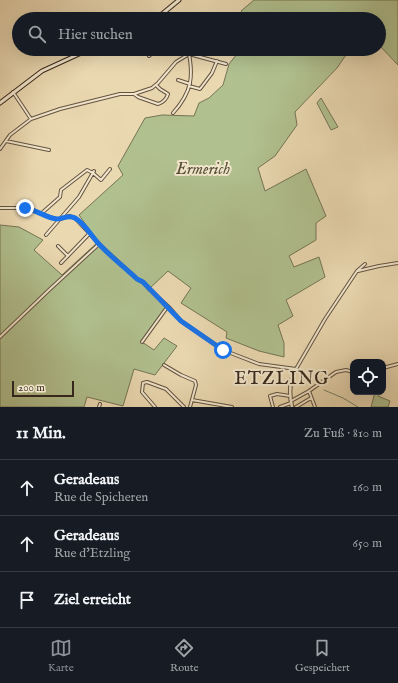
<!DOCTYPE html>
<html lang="de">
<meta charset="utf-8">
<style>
body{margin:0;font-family:"IM FELL English",serif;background:#242831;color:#f1f3f6}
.controls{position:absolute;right:12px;bottom:12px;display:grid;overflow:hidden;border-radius:8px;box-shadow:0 4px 16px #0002}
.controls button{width:36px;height:36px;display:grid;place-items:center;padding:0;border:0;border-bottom:1px solid #363941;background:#171b24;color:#f1f3f6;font:20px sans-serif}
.scale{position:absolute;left:12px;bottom:10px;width:62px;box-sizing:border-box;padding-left:4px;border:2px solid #38271b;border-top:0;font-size:11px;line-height:14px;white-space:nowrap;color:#38271b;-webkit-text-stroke:3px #f1e6cc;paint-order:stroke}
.stop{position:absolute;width:12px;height:12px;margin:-9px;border:3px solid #1a73e8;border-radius:50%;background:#fff}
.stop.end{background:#1a73e8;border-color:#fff;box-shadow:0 1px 4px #0008}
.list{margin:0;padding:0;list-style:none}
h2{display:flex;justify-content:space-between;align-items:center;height:52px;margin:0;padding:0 16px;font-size:17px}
h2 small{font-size:13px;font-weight:400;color:#9ea1a6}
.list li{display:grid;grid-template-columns:26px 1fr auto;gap:12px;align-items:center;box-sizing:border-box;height:56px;padding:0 16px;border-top:1px solid #363941}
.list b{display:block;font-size:15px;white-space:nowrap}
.list p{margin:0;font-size:13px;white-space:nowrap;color:#9ea1a6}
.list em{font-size:13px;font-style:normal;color:#9ea1a6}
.icon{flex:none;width:22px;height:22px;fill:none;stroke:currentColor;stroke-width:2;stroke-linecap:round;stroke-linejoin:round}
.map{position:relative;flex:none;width:398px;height:407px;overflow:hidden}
.search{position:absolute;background:#171b24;box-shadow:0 4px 16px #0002;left:12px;right:12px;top:12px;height:44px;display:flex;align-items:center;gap:10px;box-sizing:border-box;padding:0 14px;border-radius:22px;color:#9ea1a6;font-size:15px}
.sheet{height:220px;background:#171b24}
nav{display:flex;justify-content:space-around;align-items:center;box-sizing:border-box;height:56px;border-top:1px solid #363941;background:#171b24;font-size:11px;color:#9ea1a6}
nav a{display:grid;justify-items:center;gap:2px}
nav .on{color:#8c9099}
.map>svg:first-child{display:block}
</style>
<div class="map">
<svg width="398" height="407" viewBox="0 0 398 407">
<rect width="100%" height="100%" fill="#ead8b1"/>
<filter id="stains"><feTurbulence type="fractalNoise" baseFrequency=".005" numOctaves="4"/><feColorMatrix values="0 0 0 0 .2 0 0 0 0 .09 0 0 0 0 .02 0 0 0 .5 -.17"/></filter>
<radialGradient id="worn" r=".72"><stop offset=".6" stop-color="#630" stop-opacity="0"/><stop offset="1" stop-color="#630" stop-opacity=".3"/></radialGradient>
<path fill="#b1c08f" stroke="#747455" d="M254,0H398V65L379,45V19H247L241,11Z
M241,49H350L337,68L295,112L297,125L275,156L258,168L265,191L306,169L326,216L316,223V240L289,256L294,267L319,257L325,277L286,300L293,316L278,325L284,343V357L259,351L226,338L227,332L181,303L191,288L168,271L149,289L168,306L142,342L154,350L164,338L177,346L155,375L134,369L123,406L87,397L84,407H0V225L19,227L43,240L34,250L62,275L98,242L79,215L123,175L118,166L145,118L162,115L194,116L199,103L209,98L223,85L229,64Z
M321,98L338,127L331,130L317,103Z
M375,392L379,394L378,396L390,401L388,407H371Z"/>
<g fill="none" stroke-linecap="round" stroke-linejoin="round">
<path stroke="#72806f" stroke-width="1" d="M324,390L343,398L358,407"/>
<g stroke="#645340" stroke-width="4">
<path id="minor" d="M189,54L226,64
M149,56L156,49
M178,80L190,84
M189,86L200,89L212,73L217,61
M13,92L31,119L60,109L120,94H134L152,88L158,83L176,62L189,54
M134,94L138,97L158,104C163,103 167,98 168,94L160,89L156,85
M173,113C192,92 194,76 188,49
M6,141L49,150
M0,149L10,135L31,119
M0,208H17L33,210L47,216L56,219H61L69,216L75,218L99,244L137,279L143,282L149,289L170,308L181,321L223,350L259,364L296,369L325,319L357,271L365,264
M43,212L60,197L61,190L87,170L93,173L101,180L110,169
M46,235L79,197L94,171
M58,246L68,256
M61,263L90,233
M358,271L379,266L398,263
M0,337L49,290L99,244
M142,342L168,306
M164,365L181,375L195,381L196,385L190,407
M383,368L398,364
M309,391L315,407
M192,400L232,407
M291,401L309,391L336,372L346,370L353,372
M99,407L100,404
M155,407L142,392L143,383L147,382L166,389L184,407
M273,407L270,396L277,394L290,396
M280,407L291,403
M296,407L311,398"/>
</g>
<g stroke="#645340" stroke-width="4.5">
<path id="tertiary" d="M292,407C289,394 289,381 296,369"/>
</g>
<g stroke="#38271b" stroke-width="5">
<path id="secondary" d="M156,19L179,0
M0,103L42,71L90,49"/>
</g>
<use href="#minor" stroke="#f1e6cc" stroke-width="2"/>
<use href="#tertiary" stroke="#f1e6cc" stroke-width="2.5"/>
<use href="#secondary" stroke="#f1e6cc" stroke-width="3"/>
</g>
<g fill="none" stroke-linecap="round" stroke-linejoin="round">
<path stroke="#1a73e8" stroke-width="5" d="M25,208C37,210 46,218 57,219C64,219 68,214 75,218C84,223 91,235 98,243C110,256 124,267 137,279L143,282L181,321L223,350"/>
</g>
<g text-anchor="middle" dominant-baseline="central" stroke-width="4" stroke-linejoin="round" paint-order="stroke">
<g font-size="16" font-style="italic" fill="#564d38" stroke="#f1e6cc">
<text x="203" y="170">Ermerich</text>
</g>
<g font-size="18" letter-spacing="1" fill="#38271b" stroke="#f1e6cc">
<text x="282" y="379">ETZLING</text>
</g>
</g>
<rect width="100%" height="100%" filter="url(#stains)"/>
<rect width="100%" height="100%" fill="url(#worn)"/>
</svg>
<div class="controls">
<button><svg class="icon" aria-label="locate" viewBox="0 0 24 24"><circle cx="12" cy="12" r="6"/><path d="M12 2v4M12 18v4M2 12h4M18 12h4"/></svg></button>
</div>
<div class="scale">200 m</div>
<div class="stop" style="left:223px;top:350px"></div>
<div class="stop end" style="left:25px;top:208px"></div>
<div class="search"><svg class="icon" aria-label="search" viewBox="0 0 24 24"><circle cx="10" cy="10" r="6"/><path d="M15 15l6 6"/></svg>Hier suchen</div>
</div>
<section class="sheet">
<h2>11 Min.<small>Zu Fuß · 810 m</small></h2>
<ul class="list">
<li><svg class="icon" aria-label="ahead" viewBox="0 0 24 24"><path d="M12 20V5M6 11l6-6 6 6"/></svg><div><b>Geradeaus</b><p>Rue de Spicheren</p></div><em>160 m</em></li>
<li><svg class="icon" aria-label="ahead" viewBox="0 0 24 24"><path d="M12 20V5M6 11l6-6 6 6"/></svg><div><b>Geradeaus</b><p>Rue d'Etzling</p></div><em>650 m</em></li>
<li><svg class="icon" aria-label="arrive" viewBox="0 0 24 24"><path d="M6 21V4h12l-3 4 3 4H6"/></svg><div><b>Ziel erreicht</b></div></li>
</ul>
</section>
<nav>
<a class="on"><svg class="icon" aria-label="map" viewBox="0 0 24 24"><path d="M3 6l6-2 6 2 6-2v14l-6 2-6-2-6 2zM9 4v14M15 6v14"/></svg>Karte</a>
<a><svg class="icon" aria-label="directions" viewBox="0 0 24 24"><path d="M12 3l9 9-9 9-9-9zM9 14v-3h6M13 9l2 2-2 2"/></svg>Route</a>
<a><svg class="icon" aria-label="saved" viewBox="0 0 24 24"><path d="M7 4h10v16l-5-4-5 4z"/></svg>Gespeichert</a>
</nav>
